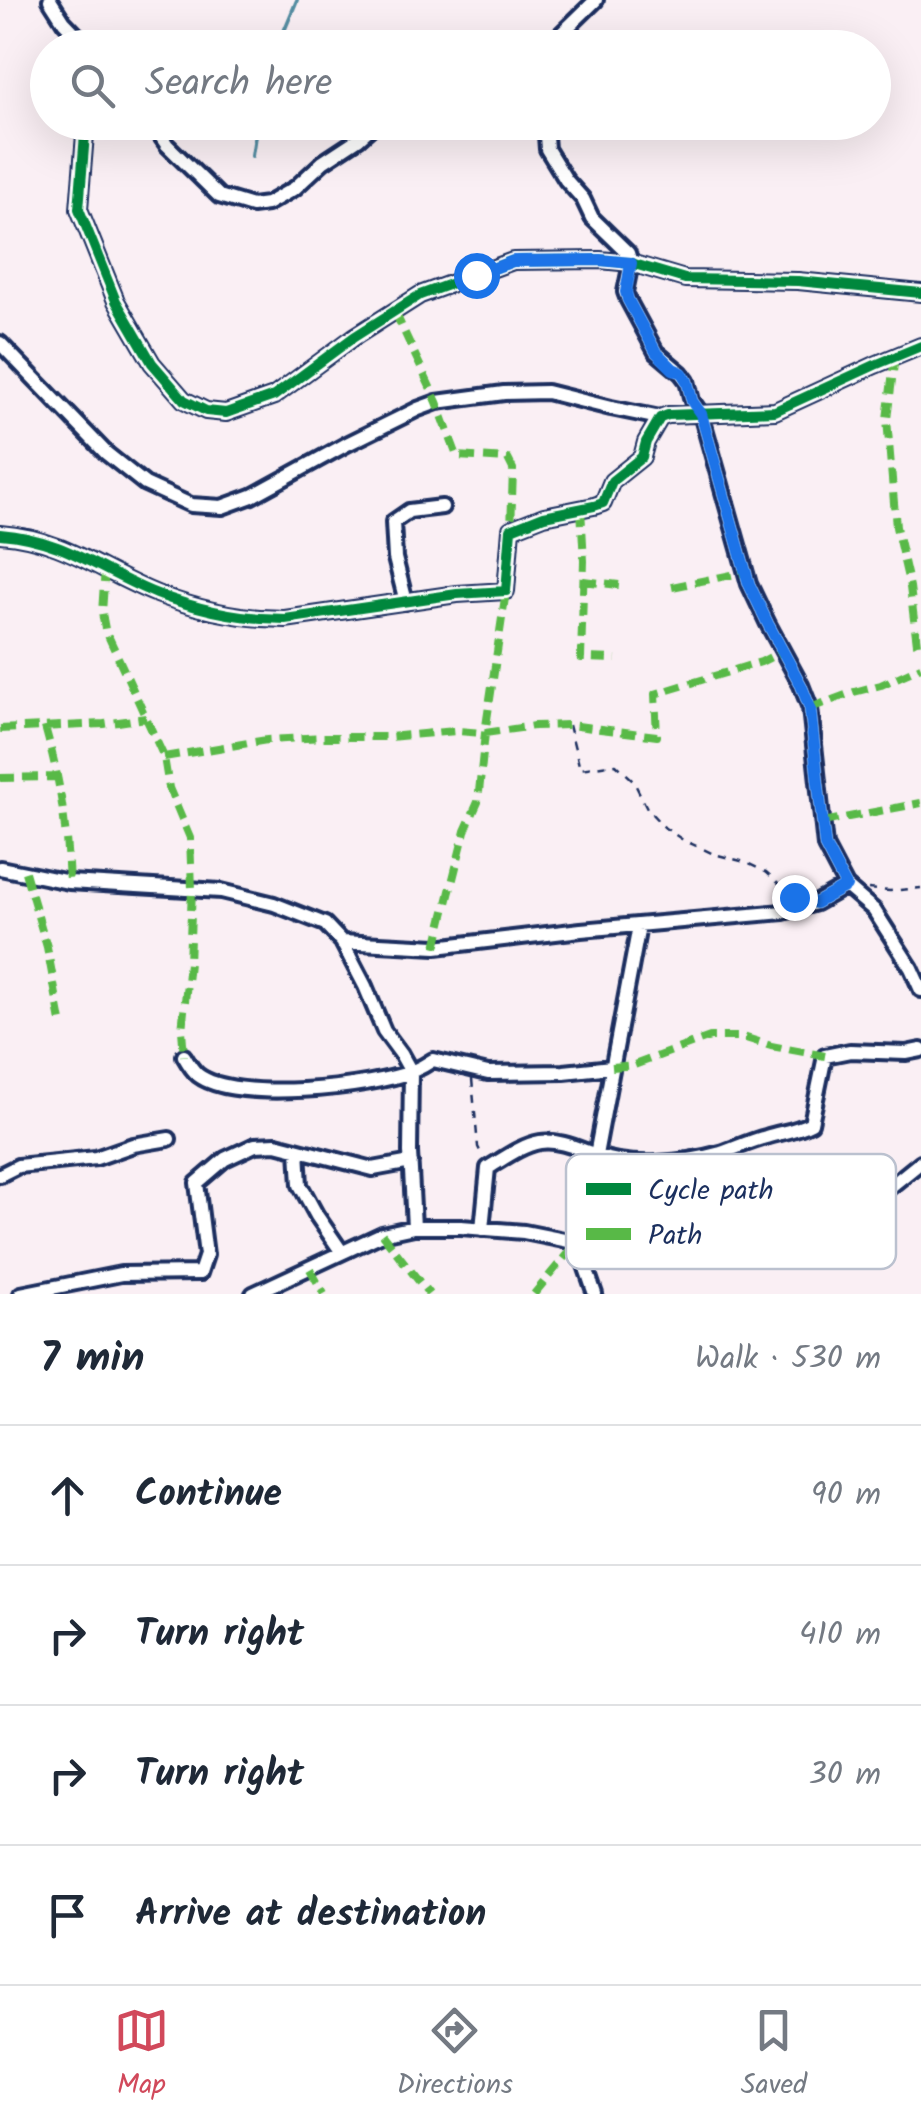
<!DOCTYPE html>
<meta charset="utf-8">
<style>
body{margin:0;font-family:Kalam,sans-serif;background:#f6f6f7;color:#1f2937}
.stop{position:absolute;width:30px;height:30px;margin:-22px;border:8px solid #1a73e8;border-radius:50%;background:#fff}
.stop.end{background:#1a73e8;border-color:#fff;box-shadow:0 2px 10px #0008}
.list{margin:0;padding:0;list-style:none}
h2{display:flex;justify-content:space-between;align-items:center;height:130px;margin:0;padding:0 40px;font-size:42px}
h2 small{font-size:32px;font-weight:400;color:#747a83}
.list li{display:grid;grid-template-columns:65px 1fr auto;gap:30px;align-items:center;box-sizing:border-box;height:140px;padding:0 40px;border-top:2px solid #e0e1e3}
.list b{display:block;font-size:38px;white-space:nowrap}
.list em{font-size:32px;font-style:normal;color:#747a83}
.icon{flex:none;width:55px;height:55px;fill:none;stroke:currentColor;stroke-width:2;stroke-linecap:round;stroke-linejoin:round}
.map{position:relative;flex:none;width:921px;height:1294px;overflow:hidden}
.search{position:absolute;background:#fff;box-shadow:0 10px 40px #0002;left:30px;right:30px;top:30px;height:110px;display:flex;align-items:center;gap:25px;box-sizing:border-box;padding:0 35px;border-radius:55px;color:#747a83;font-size:38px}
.sheet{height:690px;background:#fff}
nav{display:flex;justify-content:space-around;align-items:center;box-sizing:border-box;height:140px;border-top:2px solid #e0e1e3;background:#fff;font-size:28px;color:#747a83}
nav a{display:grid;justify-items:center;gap:5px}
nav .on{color:#d1495b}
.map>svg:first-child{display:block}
</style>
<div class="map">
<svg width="921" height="1294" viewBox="0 0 921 1294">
<rect width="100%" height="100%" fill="#faeff4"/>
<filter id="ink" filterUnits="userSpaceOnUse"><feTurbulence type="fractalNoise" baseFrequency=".01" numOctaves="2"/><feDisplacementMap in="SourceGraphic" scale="20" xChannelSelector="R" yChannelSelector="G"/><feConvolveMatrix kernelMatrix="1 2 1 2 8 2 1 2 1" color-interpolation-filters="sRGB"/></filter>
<g filter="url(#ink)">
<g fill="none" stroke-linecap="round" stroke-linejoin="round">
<path stroke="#548da2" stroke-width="4" d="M277,48L297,0
M252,156L257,122"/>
<g stroke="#1b2f5e" stroke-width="20">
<path id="minor" d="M50,0L64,22L89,48
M540,48L561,34L596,0
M86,122L79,209L116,301L152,363L184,400L206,411L226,413L274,396L354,337L420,295L513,261L600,260L631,263L685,279L798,281L921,293
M151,122L167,145L219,196L252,206L267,204L295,188L323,162L358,139L377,122
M545,122L547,149L566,180L583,199L592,218L628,253L631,263L625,292L628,300L656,352L681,373L687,381L692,401L701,414L749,584L768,624L801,685L810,708L825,846L846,886L874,910L911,968L921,990
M0,343L106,453L145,484L191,505L222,507L252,496L347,444L418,409L437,402L504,393L547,392L611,408L660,418
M0,534C65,539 101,572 157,594C199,610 240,619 285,619L457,594L506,591L511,529L544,516L594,506L603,503L612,481L642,457L646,442L660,418L668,415L775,411L875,365L921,346
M406,602L395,558L393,522L409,511L442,507
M0,868L69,882L221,891L274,904L325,924L342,942L436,947L581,930L783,912L816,903L846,886
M639,926L596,1155C631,1169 685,1163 721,1153C736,1148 750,1141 766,1137C781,1132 796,1131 811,1123L825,1056L850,1051L906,1053L921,1050
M342,942L365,986L384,1031L401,1054L411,1072L410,1152L414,1227
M184,1056C188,1063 192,1070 198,1075C234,1103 371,1088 413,1071C420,1068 427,1064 433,1060L488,1073L564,1072L612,1067
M298,1150L300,1185L317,1216L341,1251
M0,1175L18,1166L96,1158L133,1145L169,1139
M482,1229L488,1168C503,1159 522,1145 540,1142C558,1139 579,1149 596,1155
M577,1242L595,1294
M21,1294L121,1274L200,1273L206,1255L197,1183L225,1159L255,1145L276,1144L373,1169L411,1162
M253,1294L382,1234L414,1227H461L524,1232L629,1253L793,1226L851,1205L890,1187L921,1162"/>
</g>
<path stroke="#1b2f5e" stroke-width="2.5" stroke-dasharray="8 8" stroke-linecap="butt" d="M569,725L580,769L616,764L633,780L648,810L665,828L683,840L714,854L745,862L766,872L792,895
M868,889L890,891L921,888
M472,1079L478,1147L482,1155"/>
<use href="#minor" stroke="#fff" stroke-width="12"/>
<path stroke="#58b947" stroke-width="8" stroke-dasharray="15 8" stroke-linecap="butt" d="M395,312L437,402L457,456L508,459L513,469L511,529
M895,356L887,419L896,527L910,587L917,644L921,651
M581,509L584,561L581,658L616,659
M105,568L102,613L105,629L164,757L169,788L190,838L192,889L189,963L182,1030L184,1056
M583,581L619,585
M672,587L746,572
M810,708L854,692L881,685L921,667
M45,727C61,783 66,824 69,882
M0,729L104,724L146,718
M164,757L267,740L323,737H389L456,731L485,733L534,726L569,725L657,736L655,694L761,662L783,651
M0,778L59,777
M823,822L921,803
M25,872L47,947L61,1022
M436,947L465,831L478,802L485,733L506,591
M612,1067L634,1065L710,1037H743L771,1046L825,1056
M382,1234L429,1294
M310,1269L324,1294
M534,1294L577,1242"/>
<g stroke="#fff" stroke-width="16">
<path id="cycleway" d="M86,122L79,209L116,301L152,363L184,400L206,411L226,413L274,396L354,337L420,295L513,261L600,260L631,263L685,279L798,281L921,293
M0,534C65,539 101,572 157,594C199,610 240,619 285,619L457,594L506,591L511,529L544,516L594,506L603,503L612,481L642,457L646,442L660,418L668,415L775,411L875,365L921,346"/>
</g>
<use href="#cycleway" stroke="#00873e" stroke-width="10"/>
</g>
</g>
<g fill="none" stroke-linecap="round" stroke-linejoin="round" filter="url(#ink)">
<path stroke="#1a73e8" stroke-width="12" d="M476,275L513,261L600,260L631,263L626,292L628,300L656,352L673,369L682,373L687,381L692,401L701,414L749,584L768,624L801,685L810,708L825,846L846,886L816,903L794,897"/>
</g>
<rect x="566" y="1154" width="330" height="115" rx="15" fill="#fff" stroke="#bbc1cf" stroke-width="2.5"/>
<rect x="586" y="1183" width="45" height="12" fill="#00873e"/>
<rect x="586" y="1228" width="45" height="12" fill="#58b947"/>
<g font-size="28" fill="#1b2f5e">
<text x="648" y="1199">Cycle path</text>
<text x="648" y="1244">Path</text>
</g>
</svg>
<div class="stop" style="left:476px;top:275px"></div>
<div class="stop end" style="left:794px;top:897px"></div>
<div class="search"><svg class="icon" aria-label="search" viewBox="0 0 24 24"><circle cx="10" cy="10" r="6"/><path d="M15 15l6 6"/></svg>Search here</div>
</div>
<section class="sheet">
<h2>7 min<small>Walk · 530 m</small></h2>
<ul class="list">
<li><svg class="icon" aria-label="ahead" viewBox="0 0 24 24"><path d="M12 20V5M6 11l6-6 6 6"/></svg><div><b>Continue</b></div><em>90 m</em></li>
<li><svg class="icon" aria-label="right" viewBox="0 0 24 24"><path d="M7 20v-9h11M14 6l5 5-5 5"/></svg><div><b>Turn right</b></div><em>410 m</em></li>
<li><svg class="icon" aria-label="right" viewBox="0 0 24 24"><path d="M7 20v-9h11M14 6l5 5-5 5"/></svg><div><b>Turn right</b></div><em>30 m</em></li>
<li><svg class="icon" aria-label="arrive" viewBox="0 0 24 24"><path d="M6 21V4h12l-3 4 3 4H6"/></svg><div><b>Arrive at destination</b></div></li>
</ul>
</section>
<nav>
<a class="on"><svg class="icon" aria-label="map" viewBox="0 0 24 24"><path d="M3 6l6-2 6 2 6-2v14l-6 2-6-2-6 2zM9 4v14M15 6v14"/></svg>Map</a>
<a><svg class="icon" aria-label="directions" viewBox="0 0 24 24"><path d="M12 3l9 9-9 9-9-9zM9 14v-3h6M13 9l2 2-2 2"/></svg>Directions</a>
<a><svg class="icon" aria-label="saved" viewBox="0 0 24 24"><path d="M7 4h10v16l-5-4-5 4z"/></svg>Saved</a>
</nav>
